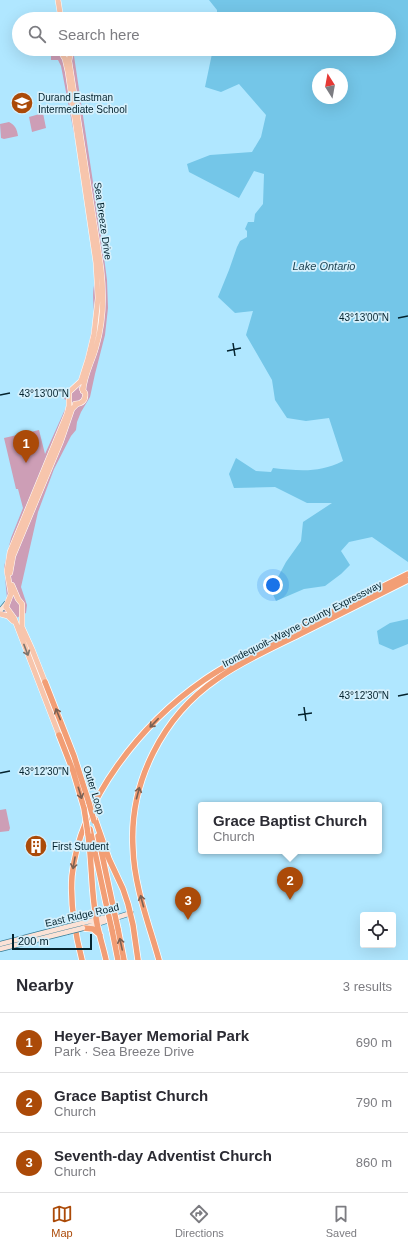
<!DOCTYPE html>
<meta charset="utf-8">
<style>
body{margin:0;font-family:Arial,sans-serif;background:#f2f2f3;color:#2b2b33}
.controls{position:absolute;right:12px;bottom:12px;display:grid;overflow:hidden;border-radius:4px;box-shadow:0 4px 16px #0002}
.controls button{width:36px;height:36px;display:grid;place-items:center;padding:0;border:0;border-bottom:1px solid #e1e1e2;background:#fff;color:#2b2b33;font:20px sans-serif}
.compass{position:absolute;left:312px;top:68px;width:36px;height:36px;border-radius:50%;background:#fff;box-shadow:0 4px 16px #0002;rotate:349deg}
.scale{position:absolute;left:12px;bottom:10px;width:80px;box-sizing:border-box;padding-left:4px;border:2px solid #04232e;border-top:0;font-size:11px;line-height:14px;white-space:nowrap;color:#04232e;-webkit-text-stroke:3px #d5f0fc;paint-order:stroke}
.you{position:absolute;left:273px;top:585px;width:14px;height:14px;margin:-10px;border:3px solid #fff;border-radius:50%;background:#1a73e8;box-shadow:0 0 0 6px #1a73e833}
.badge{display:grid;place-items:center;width:26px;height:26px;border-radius:50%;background:#ab4a08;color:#fff;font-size:13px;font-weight:700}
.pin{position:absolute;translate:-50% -33px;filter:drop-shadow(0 1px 2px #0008)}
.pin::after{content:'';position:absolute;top:21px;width:14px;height:12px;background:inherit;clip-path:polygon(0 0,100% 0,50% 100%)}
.popup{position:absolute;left:198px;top:802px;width:184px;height:52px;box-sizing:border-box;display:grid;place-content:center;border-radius:4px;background:#fff;filter:drop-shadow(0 1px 3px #0005);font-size:13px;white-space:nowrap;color:#7c7c81}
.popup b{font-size:15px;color:#2b2b33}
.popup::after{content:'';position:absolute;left:50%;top:100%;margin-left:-8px;border:8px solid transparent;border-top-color:#fff}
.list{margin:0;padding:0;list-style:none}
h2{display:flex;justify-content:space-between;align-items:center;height:52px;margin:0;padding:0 16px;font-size:17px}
h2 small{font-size:13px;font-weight:400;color:#7c7c81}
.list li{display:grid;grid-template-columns:26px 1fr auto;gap:12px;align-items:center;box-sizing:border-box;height:60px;padding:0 16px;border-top:1px solid #e1e1e2}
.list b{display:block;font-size:15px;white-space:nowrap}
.list p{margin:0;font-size:13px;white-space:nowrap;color:#7c7c81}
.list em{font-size:13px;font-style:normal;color:#7c7c81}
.icon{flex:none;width:22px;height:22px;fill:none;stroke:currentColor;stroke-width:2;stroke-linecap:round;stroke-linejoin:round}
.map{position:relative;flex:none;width:408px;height:960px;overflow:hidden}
.search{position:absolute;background:#fff;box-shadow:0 4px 16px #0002;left:12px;right:12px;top:12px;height:44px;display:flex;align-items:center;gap:10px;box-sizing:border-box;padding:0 14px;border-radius:22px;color:#7c7c81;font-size:15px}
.sheet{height:232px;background:#fff}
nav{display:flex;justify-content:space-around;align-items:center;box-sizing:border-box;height:56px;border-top:1px solid #e1e1e2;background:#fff;font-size:11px;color:#7c7c81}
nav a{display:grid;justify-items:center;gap:2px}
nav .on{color:#ab4a08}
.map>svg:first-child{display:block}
</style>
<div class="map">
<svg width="408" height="960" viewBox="0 0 408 960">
<rect width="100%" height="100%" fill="#b0e7ff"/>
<path fill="#cd9eb6" d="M51,49H88L87,51L76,53L74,56L102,242L107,280L108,308L105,335L95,374L90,397L81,412L77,422L76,430L71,436L54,469L38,512L21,587L27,605L26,613L16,618L5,616L0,608L7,598L4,567L11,538L23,508L18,489H16L4,438L39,430L45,454L67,405V400L64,399V391C68,388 74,386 77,382C83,373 93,327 94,316C94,303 91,291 96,279L77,149L61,66L58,60H51Z
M43,113L46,128L32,132L29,117Z
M9,122C15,125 17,129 18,136L4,139L1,138L0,124Z
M6,809L10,828L9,831L0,832V810Z"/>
<path fill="#74c6e8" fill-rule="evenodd" d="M209,0H408V562L372,537L349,542L341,551L350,565L341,574L325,586L304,589L276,601L271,590L286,562L301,541L303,522L332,503H307L275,487L234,488L229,474L236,458L256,471L271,472L273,468C300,471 319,473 343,461L329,418L306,421L287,418L275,400L272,380L246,335L253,311L235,313L218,297L229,270L237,247L240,241L247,237V231L245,229L248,222H254L255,214L263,204L264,174L254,171L239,198L189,172L187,164L210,155L252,152L261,137L266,115L239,84L221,92L205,87L213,49H389V19H217V10ZM318,74H342V98H318Z
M408,619V644L393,650L379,644L377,631L390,623Z"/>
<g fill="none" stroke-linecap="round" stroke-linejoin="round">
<g stroke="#367d98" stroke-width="6">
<path id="secondary" d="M0,611L6,604
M82,923L111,916
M84,928L131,913
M0,944L66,927
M0,949L67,932"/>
</g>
<g stroke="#fff" stroke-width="6">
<path id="primary" d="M58,0L61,19
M59,49L65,59L68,72L96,263L98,298L94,334L88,359L81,381L69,392V406L67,414L10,552L7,571L11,594L6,607L14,618L59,735
M73,49L70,56L69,61L101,268C104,294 104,321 96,347C92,362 84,375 83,391
M75,404C82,404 86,400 85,393L82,389
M10,573L13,556L61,441L72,409L77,404
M12,585L18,599L22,604V627L32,649L45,682
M0,614L8,616L13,621"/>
</g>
<g stroke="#fff" stroke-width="7">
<path id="highway" d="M45,682L74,756L89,803
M59,735L73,771L84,808
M95,819L109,859L123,889L128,904L133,925L138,960
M90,829L107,908
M88,834C92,862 91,890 96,918C98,932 103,946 106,960
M98,836L113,906
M83,928L93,929L100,935
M118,929L124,960
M112,930L118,960
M82,960C75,933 70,904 72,876C80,799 142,723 204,680C231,661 262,647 291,632C330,613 369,593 408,574
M159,960C149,924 134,886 133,848C129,782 163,716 217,679C242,661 272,648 300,634C336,616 372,598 408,580"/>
</g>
<use href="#secondary" stroke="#fbe2d6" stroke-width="4.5"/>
<use href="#primary" stroke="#f7c5ac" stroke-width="5"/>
<use href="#highway" stroke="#f29e75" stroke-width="5.5"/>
<g stroke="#367d98" stroke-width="6" stroke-linecap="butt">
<path id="secondary-bridge" d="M66,927L82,923
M67,932L83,928"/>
</g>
<g stroke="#fff" stroke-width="7" stroke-linecap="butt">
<path id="highway-bridge" d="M89,803L94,821
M84,808L88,834
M113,906L118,929
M107,908L112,930"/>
</g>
<use href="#secondary-bridge" stroke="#fbe2d6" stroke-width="4.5"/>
<use href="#highway-bridge" stroke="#f29e75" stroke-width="5.5"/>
</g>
<defs><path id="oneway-shaft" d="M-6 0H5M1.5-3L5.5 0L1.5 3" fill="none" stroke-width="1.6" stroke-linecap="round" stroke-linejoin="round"/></defs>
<use stroke="#7e746d" href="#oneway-shaft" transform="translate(26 650) rotate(69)"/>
<g stroke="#7b6052">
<use href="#oneway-shaft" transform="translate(58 714) rotate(-112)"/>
<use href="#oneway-shaft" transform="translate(154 723) rotate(134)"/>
<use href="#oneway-shaft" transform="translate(80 793) rotate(73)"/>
<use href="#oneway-shaft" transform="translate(138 793) rotate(-75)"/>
<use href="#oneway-shaft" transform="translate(74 863) rotate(100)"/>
<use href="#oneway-shaft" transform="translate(142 901) rotate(-105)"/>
<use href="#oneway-shaft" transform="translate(121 944) rotate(-102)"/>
</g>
<path fill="none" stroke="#04232e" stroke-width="1.5" d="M398,318L408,316M233,343L235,356M227,351L241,348M0,395L10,393M398,696L408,694M304,707L306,721M298,715L312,713M0,773L10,771"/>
<defs>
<g id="school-disc" transform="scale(1.15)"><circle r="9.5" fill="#ab4a08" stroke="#d5f0fc"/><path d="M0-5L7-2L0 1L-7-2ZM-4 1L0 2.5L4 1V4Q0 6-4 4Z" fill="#fff"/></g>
<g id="building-disc" transform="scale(1.15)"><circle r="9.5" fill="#ab4a08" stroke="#d5f0fc"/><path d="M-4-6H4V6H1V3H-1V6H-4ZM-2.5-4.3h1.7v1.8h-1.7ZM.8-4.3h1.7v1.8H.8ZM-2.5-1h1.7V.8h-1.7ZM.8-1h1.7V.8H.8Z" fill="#fff"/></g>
</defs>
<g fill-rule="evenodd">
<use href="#school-disc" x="22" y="103"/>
<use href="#building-disc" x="36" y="846"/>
</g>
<g text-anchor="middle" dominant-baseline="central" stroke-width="3.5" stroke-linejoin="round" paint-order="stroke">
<g font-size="10" fill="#04232e" stroke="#d5f0fc" text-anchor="start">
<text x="38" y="97">Durand Eastman<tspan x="38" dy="12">Intermediate School</tspan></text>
<text x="52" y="846">First Student</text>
</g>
<g font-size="10" fill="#04232e" stroke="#d5f0fc">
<text transform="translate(103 221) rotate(82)">Sea Breeze Drive</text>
<text transform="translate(302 624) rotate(-27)">Irondequoit–Wayne County Expressway</text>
<text transform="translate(94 790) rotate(73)">Outer Loop</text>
<text transform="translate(82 915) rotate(-13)">East Ridge Road</text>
</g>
<g font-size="11" font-style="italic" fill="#204554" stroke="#d5f0fc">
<text x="324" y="266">Lake Ontario</text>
</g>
</g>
<g font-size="10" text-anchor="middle" fill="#04232e" stroke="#d5f0fc" stroke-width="3.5" stroke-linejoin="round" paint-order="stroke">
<text x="364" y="321">43°13'00"N</text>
<text x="44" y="397">43°13'00"N</text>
<text x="364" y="699">43°12'30"N</text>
<text x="44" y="775">43°12'30"N</text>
</g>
</svg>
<div class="controls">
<button><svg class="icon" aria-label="locate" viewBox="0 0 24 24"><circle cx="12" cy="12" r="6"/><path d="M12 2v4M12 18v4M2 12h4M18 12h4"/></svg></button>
</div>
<svg class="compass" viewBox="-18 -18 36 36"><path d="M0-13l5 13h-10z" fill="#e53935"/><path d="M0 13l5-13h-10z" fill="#7c7c81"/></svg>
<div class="scale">200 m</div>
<div class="you"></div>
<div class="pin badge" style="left:26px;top:463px">1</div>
<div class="pin badge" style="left:290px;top:900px">2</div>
<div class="popup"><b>Grace Baptist Church</b>Church</div>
<div class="pin badge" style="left:188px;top:920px">3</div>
<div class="search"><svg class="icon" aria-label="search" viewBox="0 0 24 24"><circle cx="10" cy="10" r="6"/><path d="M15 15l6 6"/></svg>Search here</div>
</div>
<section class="sheet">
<h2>Nearby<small>3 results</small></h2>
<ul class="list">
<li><span class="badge">1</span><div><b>Heyer-Bayer Memorial Park</b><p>Park · Sea Breeze Drive</p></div><em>690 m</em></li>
<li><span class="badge">2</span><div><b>Grace Baptist Church</b><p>Church</p></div><em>790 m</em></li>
<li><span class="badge">3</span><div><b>Seventh-day Adventist Church</b><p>Church</p></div><em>860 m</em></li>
</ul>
</section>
<nav>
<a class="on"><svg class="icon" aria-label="map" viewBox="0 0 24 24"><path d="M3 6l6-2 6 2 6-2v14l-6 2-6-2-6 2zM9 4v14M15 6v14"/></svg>Map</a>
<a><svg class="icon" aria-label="directions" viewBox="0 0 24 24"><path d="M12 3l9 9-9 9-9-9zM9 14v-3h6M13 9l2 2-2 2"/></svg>Directions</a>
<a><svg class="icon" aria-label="saved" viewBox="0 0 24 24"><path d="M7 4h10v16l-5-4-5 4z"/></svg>Saved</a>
</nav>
